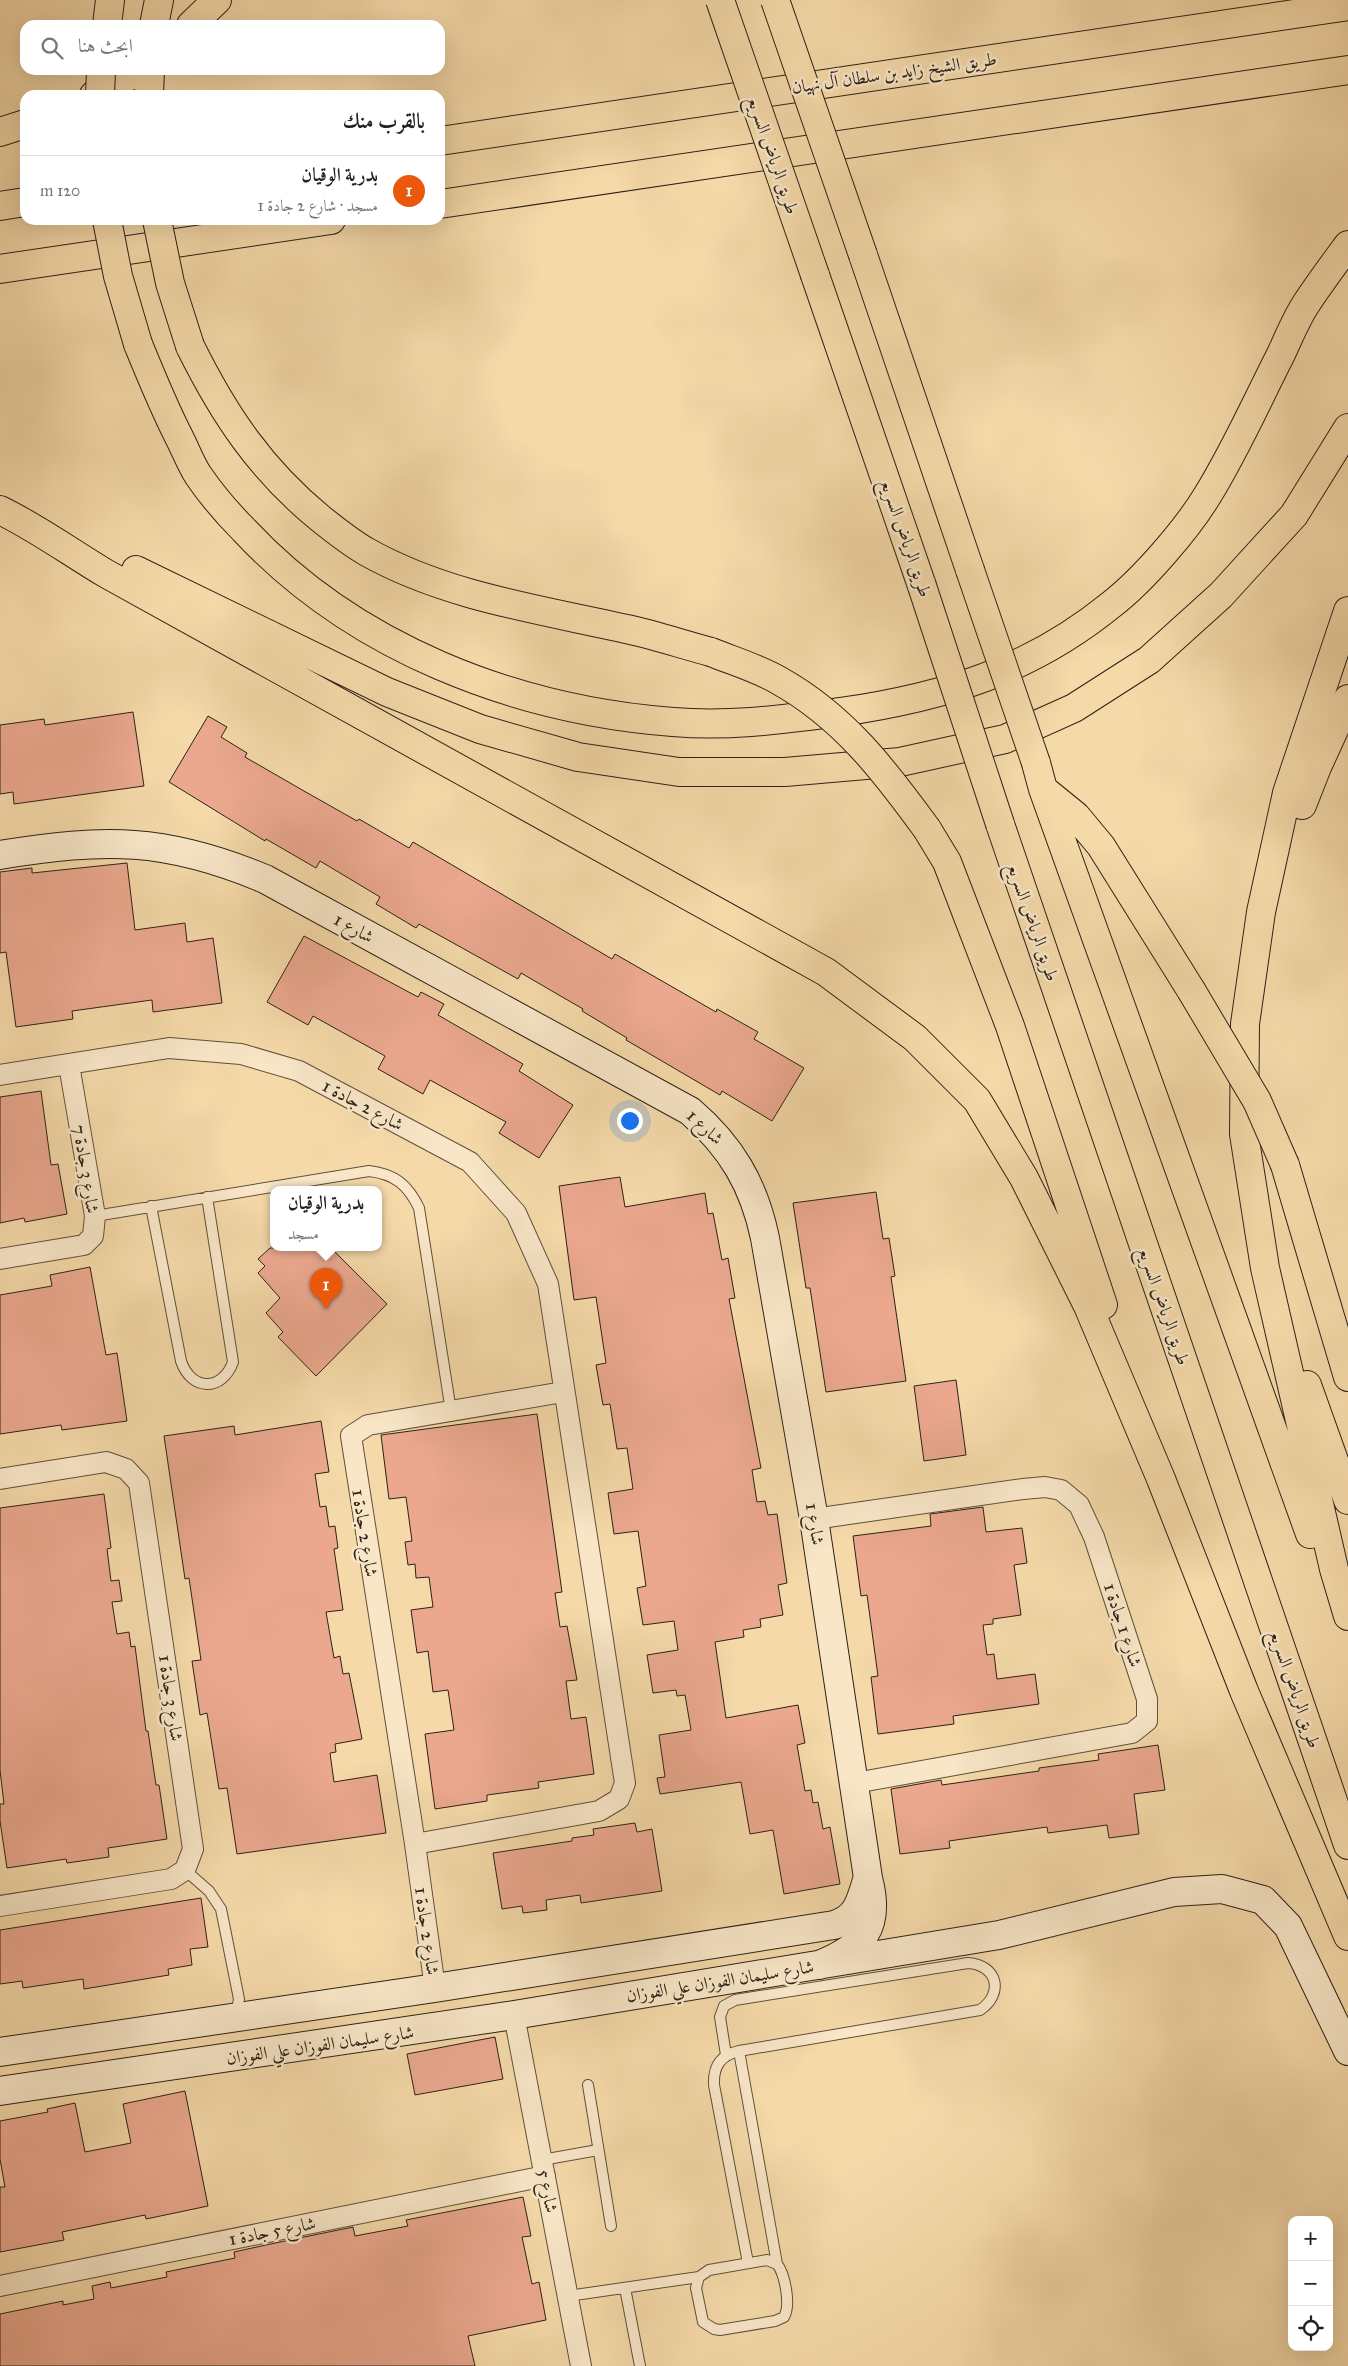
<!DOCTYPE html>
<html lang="ar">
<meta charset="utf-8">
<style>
body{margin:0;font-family:"IM FELL Great Primer",Amiri,serif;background:#f2f2f2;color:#222;direction:rtl}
.controls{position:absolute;right:15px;bottom:15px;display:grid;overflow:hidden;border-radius:10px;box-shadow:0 5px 20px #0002}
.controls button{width:45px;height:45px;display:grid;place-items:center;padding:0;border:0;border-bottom:1px solid #e0e0e0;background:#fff;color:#222;font:25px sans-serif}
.you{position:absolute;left:629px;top:1120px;width:18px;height:18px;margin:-12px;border:4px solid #fff;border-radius:50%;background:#1a73e8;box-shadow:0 0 0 8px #1a73e833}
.badge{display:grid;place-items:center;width:32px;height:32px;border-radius:50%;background:#ea580c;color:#fff;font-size:16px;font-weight:700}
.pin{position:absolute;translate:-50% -41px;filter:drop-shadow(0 1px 2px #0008)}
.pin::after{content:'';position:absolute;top:26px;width:18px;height:15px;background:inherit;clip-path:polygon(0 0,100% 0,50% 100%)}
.popup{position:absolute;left:270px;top:1186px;width:112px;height:65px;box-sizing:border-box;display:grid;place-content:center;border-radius:10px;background:#fff;filter:drop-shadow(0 1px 4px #0005);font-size:16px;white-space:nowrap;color:#767676}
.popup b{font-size:19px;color:#222}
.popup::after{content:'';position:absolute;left:50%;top:100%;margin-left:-10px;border:10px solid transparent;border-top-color:#fff}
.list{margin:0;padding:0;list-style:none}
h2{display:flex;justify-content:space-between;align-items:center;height:65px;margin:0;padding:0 20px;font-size:21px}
h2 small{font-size:16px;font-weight:400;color:#767676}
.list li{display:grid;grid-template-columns:32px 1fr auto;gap:15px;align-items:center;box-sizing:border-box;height:70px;padding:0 20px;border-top:1px solid #e0e0e0}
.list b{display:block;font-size:19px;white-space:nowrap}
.list p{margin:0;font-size:16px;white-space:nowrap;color:#767676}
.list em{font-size:16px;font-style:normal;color:#767676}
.icon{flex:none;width:28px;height:28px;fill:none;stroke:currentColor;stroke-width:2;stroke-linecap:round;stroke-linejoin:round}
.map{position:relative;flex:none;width:1348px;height:2366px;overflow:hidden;direction:ltr}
.search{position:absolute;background:#fff;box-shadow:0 5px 20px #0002;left:20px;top:20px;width:425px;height:55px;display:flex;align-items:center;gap:12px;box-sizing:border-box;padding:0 18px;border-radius:15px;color:#767676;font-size:19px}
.panel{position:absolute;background:#fff;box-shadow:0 5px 20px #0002;left:20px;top:90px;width:425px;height:135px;border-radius:15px;direction:rtl}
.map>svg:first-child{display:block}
</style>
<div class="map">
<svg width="1348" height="2366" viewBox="0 0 1348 2366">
<rect width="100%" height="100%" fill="#f5d9a9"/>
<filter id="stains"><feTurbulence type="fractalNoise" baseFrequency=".004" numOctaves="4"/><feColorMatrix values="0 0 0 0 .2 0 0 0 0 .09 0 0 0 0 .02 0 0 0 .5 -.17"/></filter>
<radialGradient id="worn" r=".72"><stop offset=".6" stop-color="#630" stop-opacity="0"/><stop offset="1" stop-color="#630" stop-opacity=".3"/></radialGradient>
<path fill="#eba88f" stroke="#2b2218" d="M133,712L144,786L14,804L13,792L0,794V725L44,719L45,725Z
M208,716L227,727L221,737L247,753L245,757L304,791L357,821L359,819L409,848L413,842L612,959L615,954L716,1012L717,1009L758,1032L754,1039L804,1068L772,1121L722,1091L720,1095L626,1040L627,1038L582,1011L583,1009L521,973L518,979L419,924L416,928L376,904L380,897L320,861L316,868L266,839L265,841L169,782Z
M127,863L135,930L185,923L187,942L213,938L222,1003L153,1012L152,1000L72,1011L73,1019L16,1027L6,952L0,953V872L32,868V873Z
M304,936L418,997L421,992L444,1004L438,1015L523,1064L519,1071L573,1105L539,1158L499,1133L506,1122L430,1080L423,1094L378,1069L385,1056L313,1016L308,1025L267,1002Z
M41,1091L51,1165L58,1164L67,1214L25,1222L24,1218L0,1223V1097Z
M620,1177L625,1207L705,1193L708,1214L713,1213L722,1260L728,1258L735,1298L729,1299L761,1468L752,1470L757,1502L765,1501L768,1515L777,1514L787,1583L778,1585L783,1615L760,1619L761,1627L743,1630L744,1637L715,1642L726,1718L798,1705L805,1743L797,1745L805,1791L811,1790L813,1803L818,1802L823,1829L830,1827L840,1884L784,1894L773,1830L750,1834L741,1782L660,1794L657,1778L665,1777L659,1735L691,1730L685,1695L677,1696L676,1690L653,1693L647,1655L678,1650L674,1621L643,1625L637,1588L646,1586L638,1531L614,1534L608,1493L633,1489L627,1448L617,1449L610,1404L603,1405L596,1365L606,1363L596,1297L574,1300L559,1186Z
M876,1192L883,1239L889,1238L895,1276L891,1277L906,1381L826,1392L810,1288H806L793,1203Z
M270,1248H331L387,1304L316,1376L278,1337L283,1332L266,1313L280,1298L258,1273L265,1266L258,1259Z
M90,1267L106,1355L117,1353L127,1421L62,1430L61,1425L0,1434V1295L52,1286L50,1275Z
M956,1380L966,1455L924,1461L914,1386Z
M537,1414L562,1592L555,1593L560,1627L567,1626L577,1680L566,1681L571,1719L586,1717L594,1774L538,1782L539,1788L487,1795V1801L435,1809L425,1734L454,1730L448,1690L433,1692L428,1651L417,1653L411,1610L433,1607L429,1577L416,1578L415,1564L408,1565L405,1542L412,1541L406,1497L389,1499L381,1435Z
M321,1421L329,1472L315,1474L320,1507L326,1506L329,1527L335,1526L338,1548L334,1549L343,1610L326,1612L334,1658L340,1656L343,1674L349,1673L362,1739L335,1744L336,1752L330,1753L334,1782L377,1775L386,1833L237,1854L227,1788L219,1789L207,1713L200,1715L192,1661L201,1660L189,1578L185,1579L164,1436L234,1426L235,1435Z
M104,1494L111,1548L107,1549L111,1581L119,1580L122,1601L112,1602L117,1634L129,1632L131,1647L135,1646L146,1731H148L156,1785H159L167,1839L108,1848L109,1857L67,1863L66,1859L7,1868L0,1821V1804H4L0,1770V1508Z
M983,1507L986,1532L1022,1528L1027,1563L1014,1565L1021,1615L993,1619V1624L983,1625L987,1655L994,1654L997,1679L1035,1674L1039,1704L953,1716L954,1724L878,1734L871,1677L878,1676L867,1595L861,1596L853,1536L931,1526L930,1514Z
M1158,1745L1165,1790L1134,1794L1139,1834L1109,1838L1107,1825L1048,1833L1047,1827L949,1841L950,1848L900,1854L891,1789L941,1780L942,1785L1039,1771V1768L1099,1760L1098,1754Z
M635,1823L637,1832L652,1829L662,1891L581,1903L580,1895L546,1900L547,1910L523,1913L522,1906L502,1909L493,1853L572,1841V1838L594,1835L593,1829Z
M201,1898L208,1947L190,1949L192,1965L168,1969L169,1975L84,1989L83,1979L23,1988L22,1981L0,1984V1930Z
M495,2037L503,2079L415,2095L407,2054Z
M185,2091L208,2206L146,2219L145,2215L62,2232L64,2240L0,2252V2187H5L0,2159V2121L48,2112L47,2109L75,2103L85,2152L131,2143L123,2104Z
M523,2197L531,2236L522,2237L532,2284L539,2282L546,2320L468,2336L475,2366H0V2314L63,2301V2305L94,2299L92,2286L110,2282L111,2288L167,2277L166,2272L235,2258L234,2252L275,2243L353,2227L355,2236L408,2226L406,2220Z"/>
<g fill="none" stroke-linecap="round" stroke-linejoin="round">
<g stroke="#5e503c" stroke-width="12">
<path id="lane" d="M151,1206L181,1361C191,1391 222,1392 233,1362L207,1197
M95,1216L369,1171C395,1174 408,1185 419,1208L451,1411
M185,1870L209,1891L221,1909L239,1999L236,2015
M739,2051L777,2264
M726,2055L720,2017L724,2006L735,2000L968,1963C998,1965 1004,1994 980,2010L739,2051C721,2055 713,2066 714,2085L748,2263
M588,2085L611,2226
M542,2160L598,2150
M767,2260L777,2264C785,2274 791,2305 784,2317L775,2321L720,2330L714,2329L703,2322L696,2288L699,2277L709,2270Z
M625,2288L640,2366
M568,2296L699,2277"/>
</g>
<g stroke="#5e503c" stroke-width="22">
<path id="street" d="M0,1075L169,1048L241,1054L299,1071L470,1162L516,1213L548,1284L625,1783L619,1799L599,1811L415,1844
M0,1259L84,1245L93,1236L95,1216L69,1065
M0,1479L106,1462L126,1469L139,1483L193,1849L185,1870L171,1879L0,1906
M814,1519L1023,1489L1045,1487L1061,1490L1079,1505L1094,1537L1147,1699V1721L1132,1733L855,1783
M435,1988L415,1844L351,1436L368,1425L563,1392
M514,2015L581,2366
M0,2286L545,2176"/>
</g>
<g stroke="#2b2218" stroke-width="30">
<path id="secondary" d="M0,855C105,838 165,837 265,879L690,1111C731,1146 754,1185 765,1238L814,1519L868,1878C881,1927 864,1947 819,1965
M0,2052L435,1988L834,1925C858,1917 860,1902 867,1880
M0,2091L514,2015L999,1935L1174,1892L1222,1889L1263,1900L1288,1926L1348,2051"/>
</g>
<g stroke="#2b2218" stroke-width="30">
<path id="highway" d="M107,25L110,0
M154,25L159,0
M191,25L217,0
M94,95L126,78L137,70
M149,95L150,70
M0,132L25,124
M440,141L1348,6
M440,204L1348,70
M0,206L25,202
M863,255L970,570
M0,269L331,220
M815,275L922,586
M138,344C151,376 164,408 180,439C186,451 191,464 198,475C211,494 228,514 244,530C354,648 515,710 673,722C730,727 785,719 841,712C944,697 1030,671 1112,604C1143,580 1187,529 1207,496C1235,451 1257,401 1281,354C1289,337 1296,319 1306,304C1319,284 1334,264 1348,245
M190,346C224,415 261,470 321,519C336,531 351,543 367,552C447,597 543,610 631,630C658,636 684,645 711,652
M0,510C37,528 70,552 105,573L826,972L915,1038L977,1100L1024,1178L1088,1306L1161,1479L1244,1691L1348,1936
M136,570L387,692L480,729L578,757L679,772H785L900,762L1005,739L1074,708L1149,660L1221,595L1294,515L1348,428
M1348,611L1287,793L1261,912L1245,1024L1244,1134L1265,1268L1334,1569L1348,1616
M1036,763L1043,789L1310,1534
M1044,790L1076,816L1101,846L1191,990
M1302,805L1317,767L1348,699
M1000,824L1348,1845
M927,829L947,862L1010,1026L1103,1305
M1285,1165L1348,1377
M1307,1385L1348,1500"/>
</g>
<use href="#lane" stroke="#f8e6c7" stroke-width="10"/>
<use href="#street" stroke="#f8e6c7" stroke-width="20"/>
<use href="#secondary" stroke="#f8e6c7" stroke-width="28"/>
<use href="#highway" stroke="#f5d9a9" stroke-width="28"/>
<g stroke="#2b2218" stroke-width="30" stroke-linecap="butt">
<path id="highway-bridge" d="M720,0L815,275
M775,0L863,255
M100,95L101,70
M107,220L118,276L138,344
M157,220L170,283L190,346
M970,570L1036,763
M922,586L1000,824
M711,652C733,661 757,668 778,680C843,716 884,770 927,829
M1191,990L1257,1101L1285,1165"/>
</g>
<use href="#highway-bridge" stroke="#f5d9a9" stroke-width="28"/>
</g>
<g text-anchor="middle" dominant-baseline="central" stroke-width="5" stroke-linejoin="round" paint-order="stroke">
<g font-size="18" fill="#2b2218" stroke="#f8e6c7">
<text transform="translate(894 73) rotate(-8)">طريق الشيخ زايد بن سلطان آل نهيان</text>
<text transform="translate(773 155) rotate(71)">طريق الرياض السريع</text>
<text transform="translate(906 538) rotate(71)">طريق الرياض السريع</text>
<text transform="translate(1033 922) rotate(71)">طريق الرياض السريع</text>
<text transform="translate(354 928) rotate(29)">شارع 1</text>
<text transform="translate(363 1105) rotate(28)">شارع 2 جادة 1</text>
<text transform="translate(705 1127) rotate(43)">شارع 1</text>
<text transform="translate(86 1169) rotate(81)">شارع 3 جادة 7</text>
<text transform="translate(1164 1306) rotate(71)">طريق الرياض السريع</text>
<text transform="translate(815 1524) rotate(81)">شارع 1</text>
<text transform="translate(365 1533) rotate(81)">شارع 2 جادة 1</text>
<text transform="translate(1123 1625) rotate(72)">شارع 1 جادة 1</text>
<text transform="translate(1295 1689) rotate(71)">طريق الرياض السريع</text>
<text transform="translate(171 1698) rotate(82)">شارع 3 جادة 1</text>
<text transform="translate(427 1931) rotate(82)">شارع 2 جادة 1</text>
<text transform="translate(720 1981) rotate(-9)">شارع سليمان الفوزان علي الفوزان</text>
<text transform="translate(320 2045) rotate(-8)">شارع سليمان الفوزان علي الفوزان</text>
<text transform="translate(548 2191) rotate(79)">شارع 5</text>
<text transform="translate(272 2231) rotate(-11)">شارع 5 جادة 1</text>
</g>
</g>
<rect width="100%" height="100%" filter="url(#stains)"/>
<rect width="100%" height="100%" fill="url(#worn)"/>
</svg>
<div class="controls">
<button>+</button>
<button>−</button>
<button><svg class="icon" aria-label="locate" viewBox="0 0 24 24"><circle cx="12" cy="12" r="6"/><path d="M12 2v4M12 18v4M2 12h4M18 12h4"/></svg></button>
</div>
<div class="you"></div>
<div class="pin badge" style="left:326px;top:1309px">1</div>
<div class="popup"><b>بدرية الوقيان</b>مسجد</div>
<div class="search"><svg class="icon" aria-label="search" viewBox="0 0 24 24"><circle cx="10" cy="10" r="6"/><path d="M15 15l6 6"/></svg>ابحث هنا</div>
<section class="panel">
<h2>بالقرب منك<small></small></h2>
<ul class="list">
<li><span class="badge">1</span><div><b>بدرية الوقيان</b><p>مسجد · شارع 2 جادة 1</p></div><em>120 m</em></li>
</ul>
</section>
</div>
